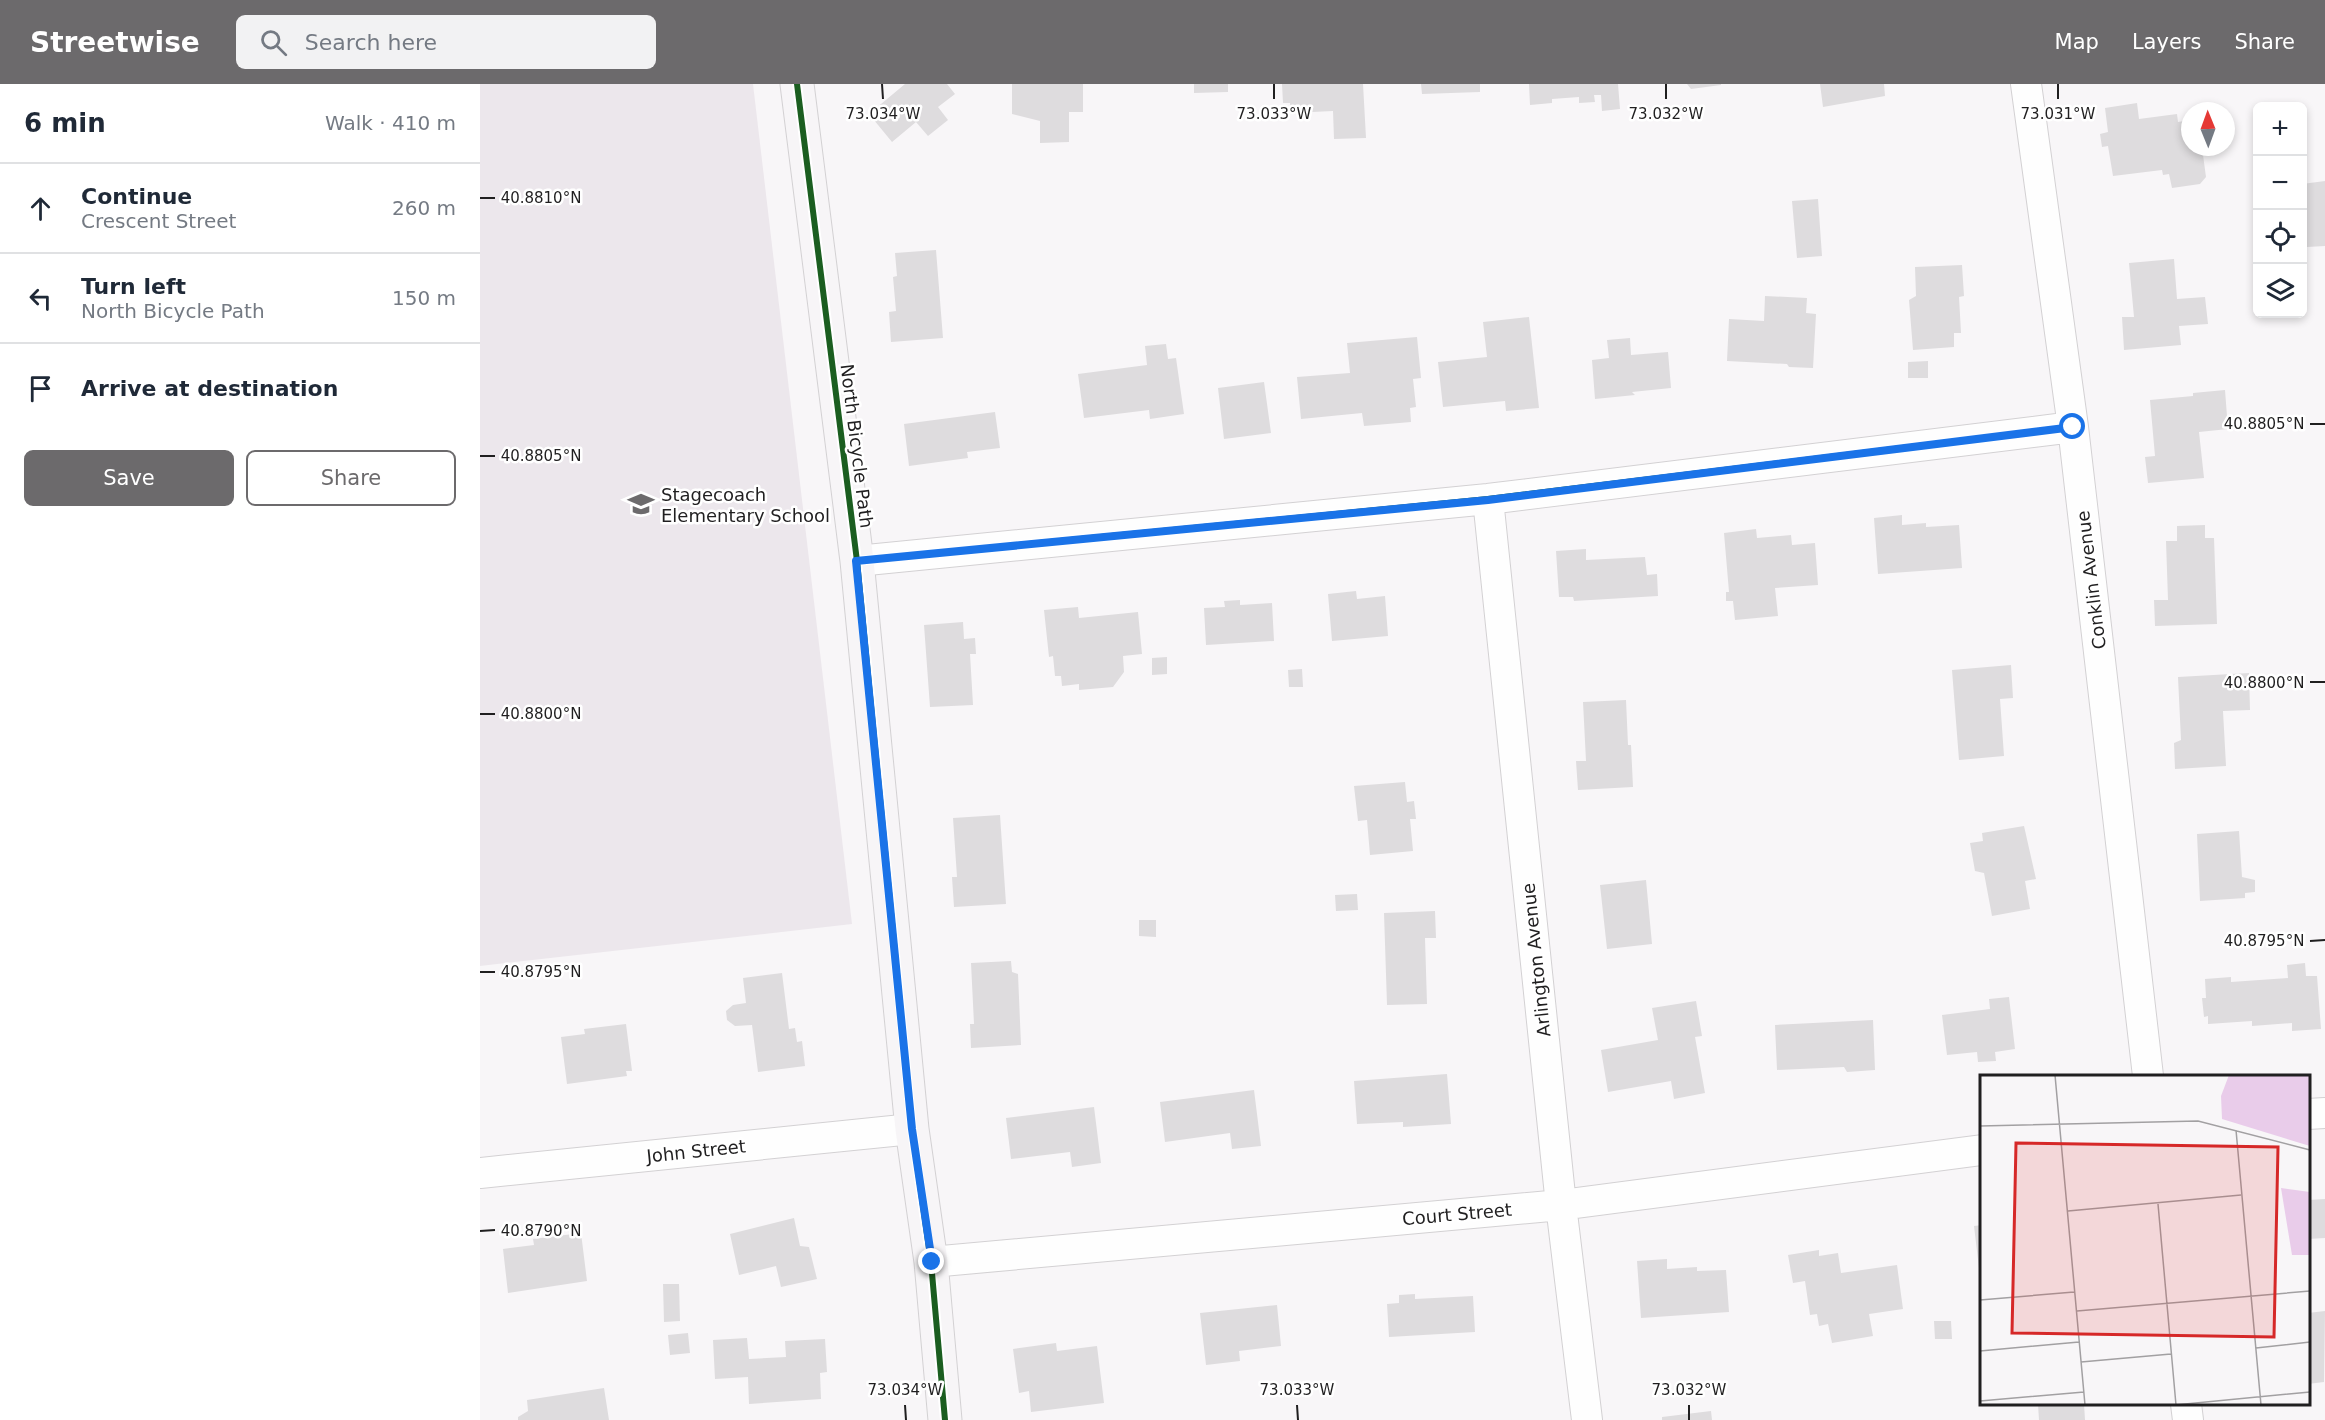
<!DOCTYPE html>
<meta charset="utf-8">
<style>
body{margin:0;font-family:"DejaVu Sans",sans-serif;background:#f2f2f3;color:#1f2937}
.controls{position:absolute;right:18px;top:18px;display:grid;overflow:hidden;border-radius:9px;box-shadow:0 3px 9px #0003}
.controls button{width:54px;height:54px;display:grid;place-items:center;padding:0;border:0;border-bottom:2px solid #e0e1e3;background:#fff;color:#1f2937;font:30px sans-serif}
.compass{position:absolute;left:1701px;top:18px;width:54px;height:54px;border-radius:50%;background:#fff;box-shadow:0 3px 9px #0003;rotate:359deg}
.stop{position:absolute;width:18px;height:18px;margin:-14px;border:4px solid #1a73e8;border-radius:50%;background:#fff}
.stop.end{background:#1a73e8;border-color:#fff;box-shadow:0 2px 6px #0008}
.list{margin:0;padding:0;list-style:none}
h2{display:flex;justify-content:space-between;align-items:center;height:78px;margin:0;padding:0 24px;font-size:26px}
h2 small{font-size:20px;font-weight:400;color:#747a83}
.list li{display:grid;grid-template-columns:39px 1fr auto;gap:18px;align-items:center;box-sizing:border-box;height:90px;padding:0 24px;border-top:2px solid #e0e1e3}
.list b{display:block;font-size:22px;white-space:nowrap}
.list p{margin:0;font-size:20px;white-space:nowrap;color:#747a83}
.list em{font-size:20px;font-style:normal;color:#747a83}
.actions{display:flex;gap:12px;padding:18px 24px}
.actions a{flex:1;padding:14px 0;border:2px solid #6c6a6c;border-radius:9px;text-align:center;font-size:21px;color:#6c6a6c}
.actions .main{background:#6c6a6c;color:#fff}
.icon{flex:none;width:33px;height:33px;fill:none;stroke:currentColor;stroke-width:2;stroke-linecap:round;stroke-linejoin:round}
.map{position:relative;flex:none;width:1845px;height:1336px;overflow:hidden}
header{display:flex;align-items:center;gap:36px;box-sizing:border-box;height:84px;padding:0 30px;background:#6c6a6c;color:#fff}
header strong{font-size:28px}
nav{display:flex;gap:33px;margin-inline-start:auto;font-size:21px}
.search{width:420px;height:54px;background:#f2f2f3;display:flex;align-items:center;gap:15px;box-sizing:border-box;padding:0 21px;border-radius:9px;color:#747a83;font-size:22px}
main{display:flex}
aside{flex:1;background:#fff}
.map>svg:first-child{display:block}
</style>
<header>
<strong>Streetwise</strong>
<div class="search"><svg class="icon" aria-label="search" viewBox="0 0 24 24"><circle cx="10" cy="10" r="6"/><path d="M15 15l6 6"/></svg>Search here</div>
<nav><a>Map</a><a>Layers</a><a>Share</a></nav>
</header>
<main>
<aside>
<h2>6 min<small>Walk · 410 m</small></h2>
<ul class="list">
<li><svg class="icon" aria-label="ahead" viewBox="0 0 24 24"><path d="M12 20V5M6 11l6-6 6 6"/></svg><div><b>Continue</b><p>Crescent Street</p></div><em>260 m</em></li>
<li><svg class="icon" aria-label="left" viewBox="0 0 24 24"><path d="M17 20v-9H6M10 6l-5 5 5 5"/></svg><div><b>Turn left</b><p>North Bicycle Path</p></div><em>150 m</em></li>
<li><svg class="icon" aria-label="arrive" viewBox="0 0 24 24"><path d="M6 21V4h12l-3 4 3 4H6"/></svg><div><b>Arrive at destination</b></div></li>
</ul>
<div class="actions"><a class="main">Save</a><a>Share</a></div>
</aside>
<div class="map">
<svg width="1845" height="1336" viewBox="0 0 1845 1336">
<rect width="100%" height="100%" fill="#f8f6f8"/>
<path fill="#ece7ec" d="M0,0H273L372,840L0,882Z"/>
<path fill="#dedcde" d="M425,0H467L475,10L458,23L468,36L448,52L436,38L412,58L389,30Z
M532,0H603V28H589V58L560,59V37L532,30Z
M714,0H748V8L714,9Z
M802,0H883L886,54L854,55L853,27L811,29L810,19H803Z
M941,0H1000V8L942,10Z
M1049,0H1138L1140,25L1122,27L1121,11H1114L1115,18L1099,19V13L1072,15V19L1050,21Z
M1207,0H1241V1L1211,5Z
M1340,0H1404L1405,12L1343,23Z
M1657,19L1659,35L1697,30L1698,38L1710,36V63H1729L1730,70L1723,71L1726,93L1720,100L1692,104L1689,90L1683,91L1682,86L1633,92L1628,62L1622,63L1620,50L1628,48L1625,24Z
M1845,97V162L1827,163L1822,100Z
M1338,115L1342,172L1317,174L1312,117Z
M456,166L463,254L411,258L409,228L416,227L413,193L417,192L415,169Z
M1694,175L1697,215L1725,213L1728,240L1699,242L1701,261L1644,266L1642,233H1654L1649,179Z
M1482,181L1484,212L1479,213L1481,249H1474V263L1433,266L1429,216L1436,212L1435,183Z
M1285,212L1327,214L1326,229L1336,230L1333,284L1309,283L1307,280L1247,277L1249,235L1284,237Z
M1049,233L1059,324L1026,327L1025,317L963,323L958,278L1007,273L1003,238Z
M937,253L941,294L933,295L936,323L930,324L931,338L884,342L882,329L821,335L817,293L870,289L867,259Z
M1150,254L1151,271L1188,268L1191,304L1152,308L1155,311L1115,315L1112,276L1129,274L1127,256Z
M686,260L688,275L696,274L704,330L670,335L669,326L604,334L598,290L667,281L665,262Z
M1448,277V294H1428V278Z
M784,298L791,349L744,355L738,304Z
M1745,306L1748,345L1719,348L1724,394L1668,399L1665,373L1675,372L1670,316L1713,312V309Z
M515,328L520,364L487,368L488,374L429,382L424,340Z
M1422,431V441L1446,439V443L1479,441L1482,484L1398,490L1394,434Z
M1725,441V454H1734L1737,540L1675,542L1674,516H1688L1686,457H1697V442Z
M1276,445L1277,454L1311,451L1312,461L1335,459L1338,501L1295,504L1298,532L1255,536L1253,517H1246V508H1249L1244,449Z
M1106,465V476L1165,473L1167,491L1177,490L1178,512L1094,517L1093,513H1079L1076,467Z
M876,507L877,515L905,512L908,552L852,557L848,510Z
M760,516V521L792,519L794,557L726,561L724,524L745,523L744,517Z
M598,523L599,534L658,528L662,570L643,572L644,588L633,603L599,606V600L582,602L581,592H575L573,572L569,573L564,526Z
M483,538L484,555L495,554L496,570H490L493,621L450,623L444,541Z
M687,573V590L672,591V574Z
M1531,581L1533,614L1520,615L1524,672L1479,676L1472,586Z
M822,585L823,603H809L808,586Z
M1769,589L1770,626L1743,627L1746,682L1695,685L1694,659L1701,656L1698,593Z
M1146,616L1148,661H1151L1153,703L1098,706L1096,677H1106L1103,618Z
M925,698L927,718L934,717L936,735H930L933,767L890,771L887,736L878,737L874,702Z
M520,731L526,820L474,823L472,793H477L473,734Z
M1544,742L1556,795L1545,797L1550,825L1512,832L1504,789L1495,787L1490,759L1503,757L1502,749Z
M1759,747L1762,793L1775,796V808L1765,809V814L1720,817L1717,750Z
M1166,796L1172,860L1127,865L1120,801Z
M877,810L878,826L856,827L855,811Z
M955,827L956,854H945L947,920L907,921L904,829Z
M659,836H676V853L659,852Z
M531,877L532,888L538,890L541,961L491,964L490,940H494L491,879Z
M1825,879L1826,892H1837L1841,945L1812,947V939L1772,942V937L1728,940V932L1724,933L1722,914H1726L1725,895L1751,893V898L1808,894L1807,881Z
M302,889L309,945L315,944L317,958L322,957L325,982L278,988L272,941L255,942L247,936L246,927L253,921L266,919L263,894Z
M1529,913L1535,965L1515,968L1516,977L1498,978L1497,968L1467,971L1462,931L1510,925L1509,915Z
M1216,917L1222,952L1215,953L1225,1009L1194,1015L1191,997L1128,1008L1121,966L1178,956L1172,924Z
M1393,936L1395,986L1367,988L1364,983L1297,986L1295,941Z
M146,940L152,987H146L147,992L87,1000L81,953L105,950L104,945Z
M967,990L971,1040L923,1043V1038L877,1040L874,997Z
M774,1006L781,1062L752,1065L750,1049L685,1058L680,1018Z
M614,1023L621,1079L592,1083L590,1068L531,1075L526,1034Z
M1845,1115V1154L1828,1155V1116Z
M314,1134L320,1162L329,1163L337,1195L301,1203L296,1182L259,1191L250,1150Z
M1502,1141V1184H1499L1494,1142Z
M101,1149L107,1197L28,1209L23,1165L54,1161L53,1155Z
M1339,1166V1172L1358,1169L1361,1189L1417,1181L1423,1225L1389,1230L1393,1252L1352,1259L1348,1240L1339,1242L1337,1230L1330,1231L1325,1197L1313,1199L1308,1171Z
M1187,1175V1185L1217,1183V1187L1246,1186L1249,1228L1161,1234L1157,1177Z
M183,1200H199L200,1237L184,1238Z
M935,1210V1215L993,1212L995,1248L909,1253L907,1220L919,1219V1211Z
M797,1221L801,1262L759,1267L760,1277L726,1281L720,1229Z
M1845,1227L1844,1298L1828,1300V1229Z
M1454,1237H1471L1472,1255H1455Z
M208,1249L210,1269L190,1271L188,1251Z
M267,1254L269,1275L306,1273L305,1257L345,1255L347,1288L340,1289L341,1315L269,1320L268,1293L235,1295L233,1256Z
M576,1259L577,1267L617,1262L624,1319L551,1328L549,1307L539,1309L533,1265Z
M124,1304L129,1336H38V1333L48,1327L47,1316Z
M1558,1320H1604L1605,1336H1559Z
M1231,1327L1232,1336H1182V1333Z"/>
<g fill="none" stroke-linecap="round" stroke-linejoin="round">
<g stroke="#d3d1d3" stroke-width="32">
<path id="street" d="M1546,0L1593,343L1668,992
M1008,415L1081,1121L1107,1336
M377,477L1008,415L1593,343
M1828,1030L1845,1029
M0,1089L432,1045
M451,1178L1081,1121L1502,1066
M1706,1320L1708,1336"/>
</g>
<g stroke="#d3d1d3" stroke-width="35">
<path id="secondary" d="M317,0L377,477L432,1045L451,1178L465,1336"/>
</g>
<use href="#street" stroke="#fefefe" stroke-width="30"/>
<use href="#secondary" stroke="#f7f5f7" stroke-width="33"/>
<g stroke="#fff" stroke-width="10">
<path id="cycleway" d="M317,0L377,477L432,1045L451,1178L465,1336
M377,477L1008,415L1593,343"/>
</g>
<use href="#cycleway" stroke="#1b5e20" stroke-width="6"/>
</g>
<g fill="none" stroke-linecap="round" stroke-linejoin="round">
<path stroke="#1a73e8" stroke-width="8" d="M452,1178L432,1045L376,477L1008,416L1593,343"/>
</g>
<path fill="none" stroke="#201f20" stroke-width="2" d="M402,0L403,15M794,0V15M1186,0V15M1578,0V15M0,114H15M1830,340H1845M0,372H15M1830,598H1845M0,630H15M1830,857L1845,856M0,888H15M0,1147L15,1146M425,1321L426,1336M817,1321L818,1336M1209,1321V1336"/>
<defs>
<g id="school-bare" transform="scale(2.07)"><path d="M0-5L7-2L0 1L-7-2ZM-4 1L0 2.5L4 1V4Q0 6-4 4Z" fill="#6c6a6c" stroke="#fff" stroke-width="2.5" paint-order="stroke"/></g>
</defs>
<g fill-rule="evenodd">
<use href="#school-bare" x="161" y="420"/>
</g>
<g text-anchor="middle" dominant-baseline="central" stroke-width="5" stroke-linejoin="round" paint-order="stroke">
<g font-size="18" fill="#201f20" stroke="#fff">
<text transform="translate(377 362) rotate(83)">North Bicycle Path</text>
<text transform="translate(1611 496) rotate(-97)">Conklin Avenue</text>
<text transform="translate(1056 876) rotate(-96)">Arlington Avenue</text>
<text transform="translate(216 1067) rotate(-6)">John Street</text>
<text transform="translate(977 1130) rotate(-5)">Court Street</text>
</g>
<g font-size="18" fill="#201f20" stroke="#fff" text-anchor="start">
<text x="181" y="410">Stagecoach<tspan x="181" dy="21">Elementary School</tspan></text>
</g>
</g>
<g transform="translate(1500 991)">
<rect width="330" height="330" fill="#f8f6f8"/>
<path d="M249,0H330V71L242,44L241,21ZM301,113L330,117V180H312Z" fill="#e9ccea"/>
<path fill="none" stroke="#a2a0a2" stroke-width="1.5" d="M75,0L105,330M0,51L218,46L330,75M256,55L281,330M178,129L196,330M88,136L261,120M0,225L94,217M97,236L330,216M276,273L330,267M0,276L99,267M101,287L191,279M0,326L104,317M195,330L330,317"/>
<path fill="#d62828" fill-opacity="0.15" stroke="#d62828" stroke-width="3" d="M36,68L298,72L294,262L32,258Z"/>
<rect width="330" height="330" fill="none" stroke="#201f20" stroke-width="3"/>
</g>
<g font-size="15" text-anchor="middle" fill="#201f20" stroke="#fff" stroke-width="5" stroke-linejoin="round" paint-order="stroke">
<text x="403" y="35">73.034°W</text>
<text x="794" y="35">73.033°W</text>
<text x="1186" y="35">73.032°W</text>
<text x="1578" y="35">73.031°W</text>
<text x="61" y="119">40.8810°N</text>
<text x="1784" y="345">40.8805°N</text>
<text x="61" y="377">40.8805°N</text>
<text x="1784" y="604">40.8800°N</text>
<text x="61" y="635">40.8800°N</text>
<text x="1784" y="862">40.8795°N</text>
<text x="61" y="893">40.8795°N</text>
<text x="61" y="1152">40.8790°N</text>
<text x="425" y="1311">73.034°W</text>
<text x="817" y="1311">73.033°W</text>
<text x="1209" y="1311">73.032°W</text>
</g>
</svg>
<div class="controls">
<button>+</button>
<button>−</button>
<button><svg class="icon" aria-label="locate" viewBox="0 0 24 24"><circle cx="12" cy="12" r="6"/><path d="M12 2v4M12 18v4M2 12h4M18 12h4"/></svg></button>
<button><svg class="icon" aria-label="layers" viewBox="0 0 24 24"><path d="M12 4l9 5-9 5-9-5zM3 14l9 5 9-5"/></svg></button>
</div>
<svg class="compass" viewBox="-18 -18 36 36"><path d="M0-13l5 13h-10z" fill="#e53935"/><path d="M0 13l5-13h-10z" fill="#747a83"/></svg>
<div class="stop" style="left:1593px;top:343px"></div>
<div class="stop end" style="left:452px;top:1178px"></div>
</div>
</main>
